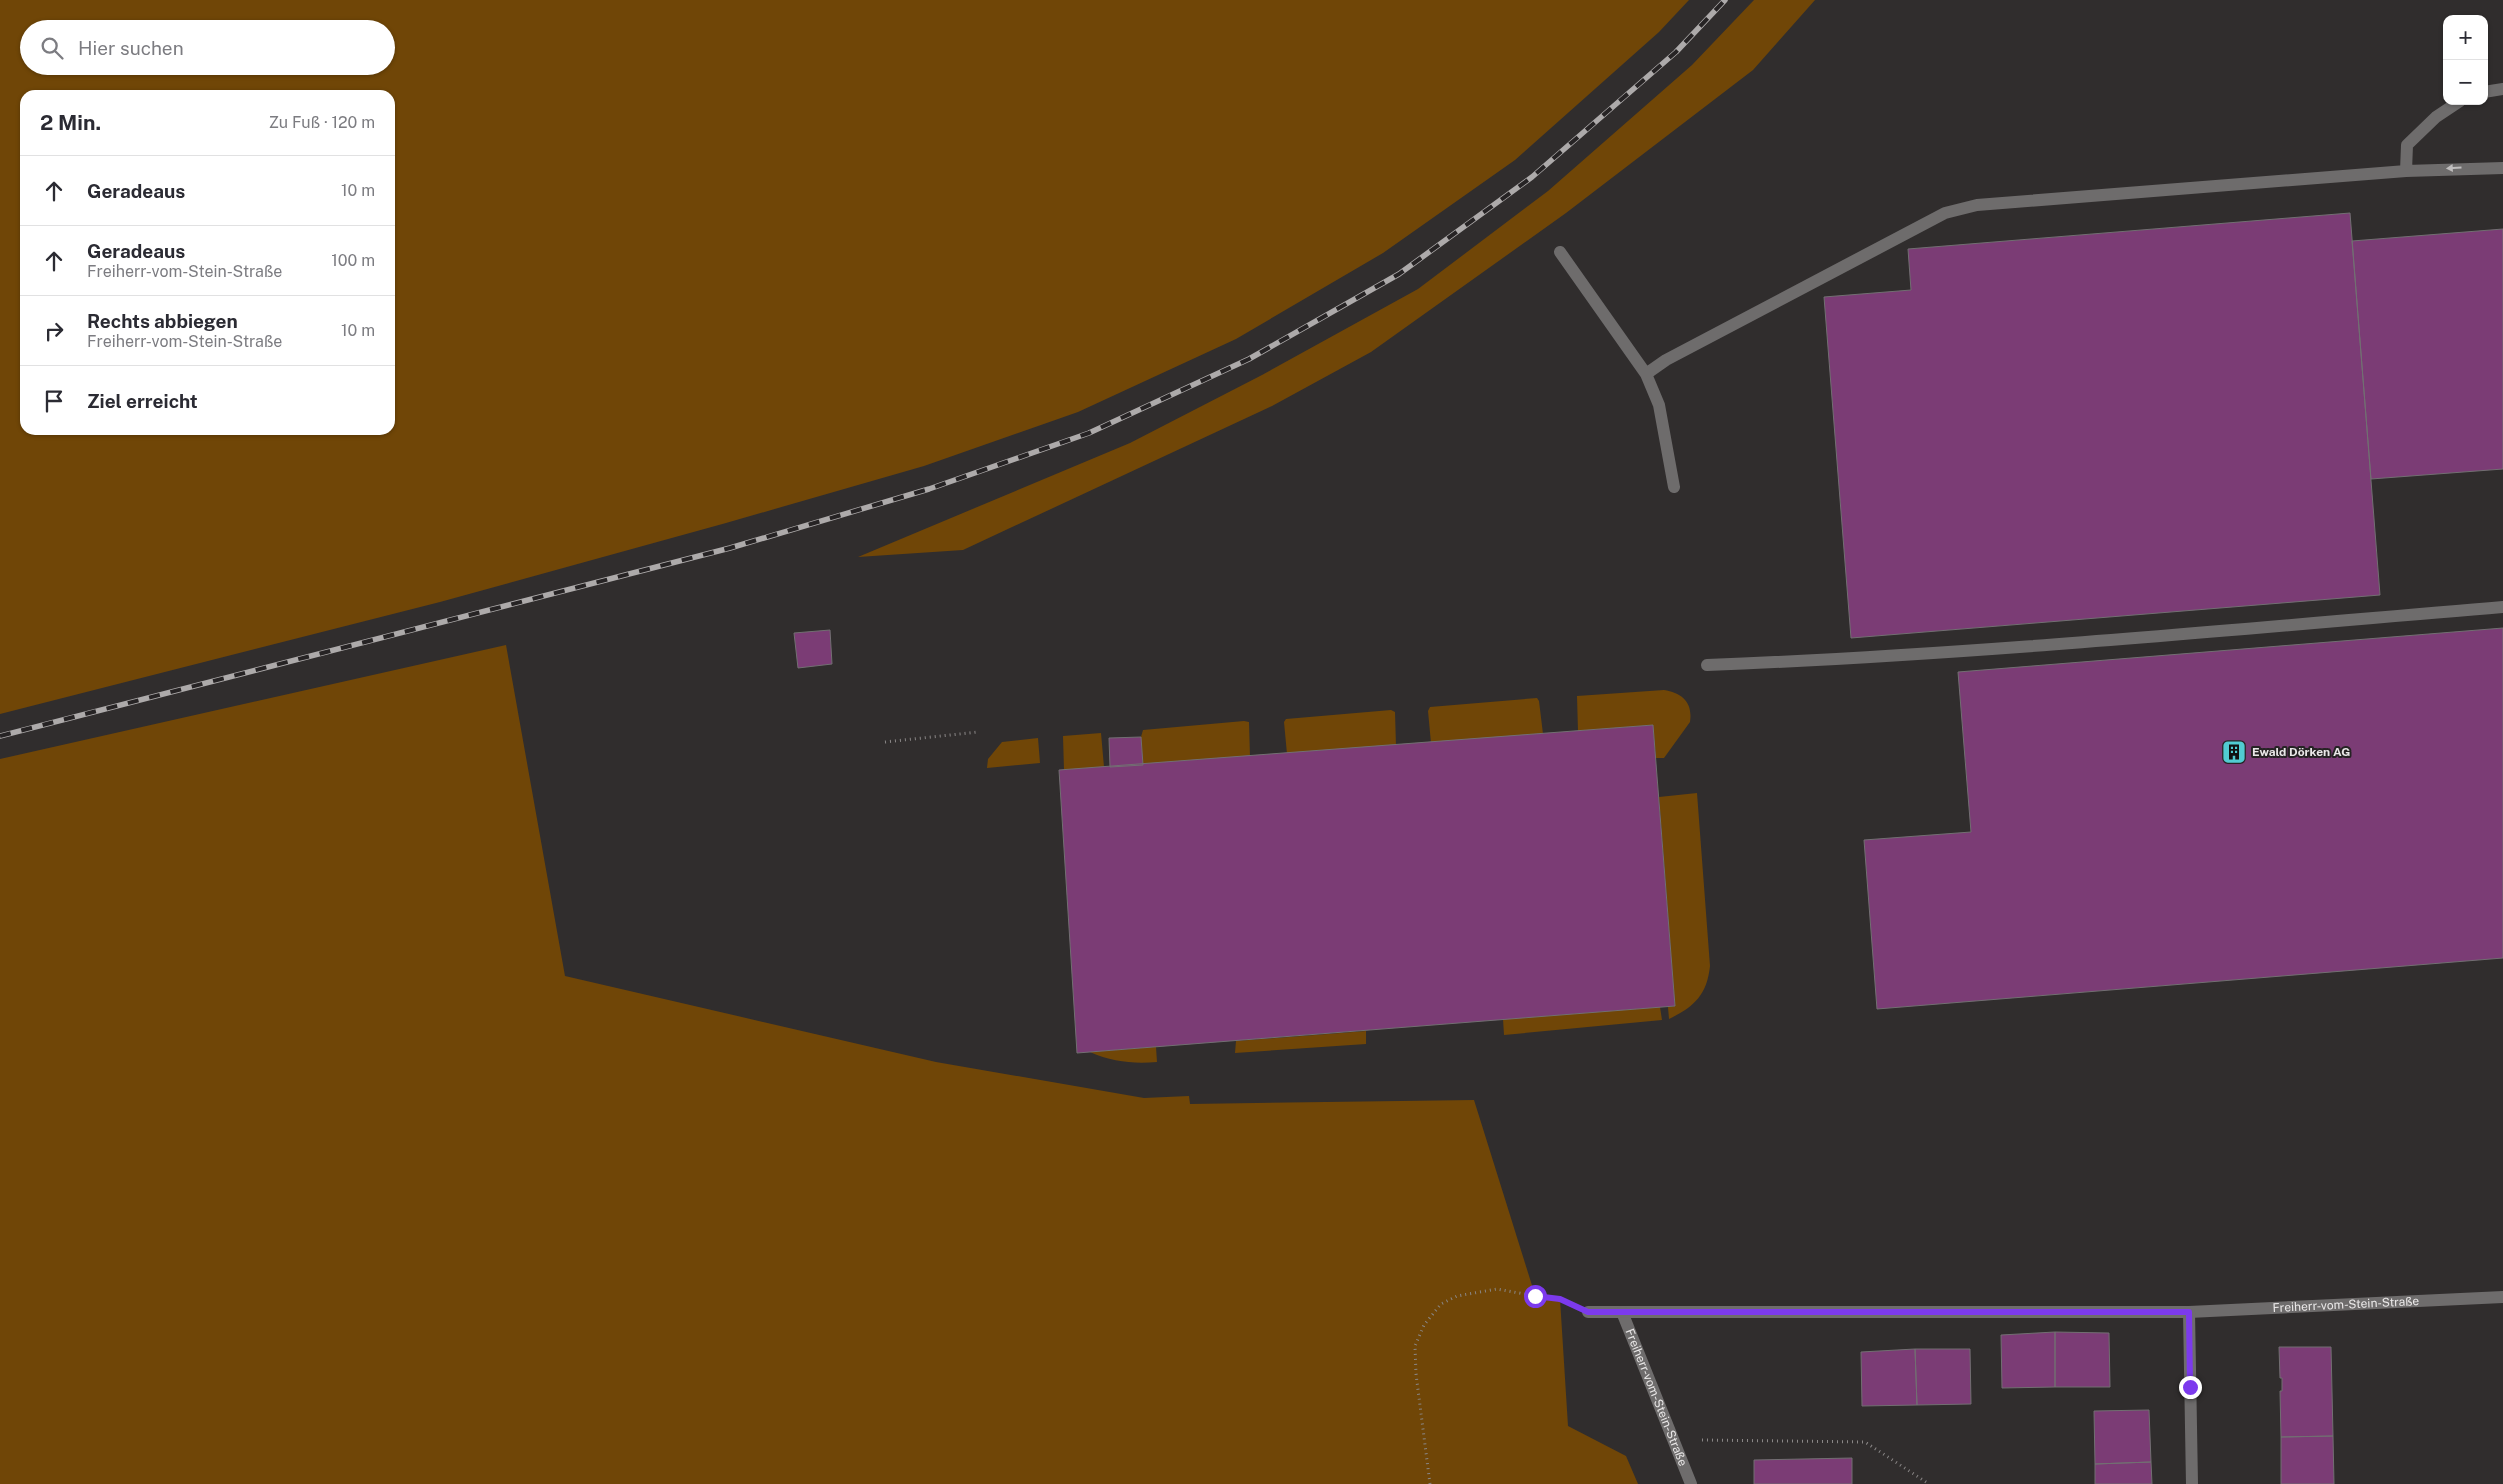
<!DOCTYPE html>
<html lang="de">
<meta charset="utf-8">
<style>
body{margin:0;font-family:"Public Sans",sans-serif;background:#f2f2f3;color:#2b2b33}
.controls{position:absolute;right:15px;top:15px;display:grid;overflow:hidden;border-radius:10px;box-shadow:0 1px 4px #0004}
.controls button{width:45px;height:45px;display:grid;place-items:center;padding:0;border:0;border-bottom:1px solid #e1e1e2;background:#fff;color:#2b2b33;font:25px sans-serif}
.stop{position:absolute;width:15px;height:15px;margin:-11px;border:4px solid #7c3aed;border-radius:50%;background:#fff}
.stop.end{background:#7c3aed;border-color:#fff;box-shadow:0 1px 5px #0008}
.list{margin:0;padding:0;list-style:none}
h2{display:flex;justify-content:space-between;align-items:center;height:65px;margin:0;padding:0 20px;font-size:21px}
h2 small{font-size:16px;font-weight:400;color:#7c7c81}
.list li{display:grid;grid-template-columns:32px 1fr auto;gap:15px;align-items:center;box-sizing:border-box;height:70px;padding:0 20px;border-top:1px solid #e1e1e2}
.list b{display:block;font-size:19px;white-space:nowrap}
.list p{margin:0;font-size:16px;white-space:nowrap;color:#7c7c81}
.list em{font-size:16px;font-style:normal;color:#7c7c81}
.icon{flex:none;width:28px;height:28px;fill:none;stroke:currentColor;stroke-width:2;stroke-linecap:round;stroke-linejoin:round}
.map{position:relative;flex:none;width:2503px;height:1484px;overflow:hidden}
.search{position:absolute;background:#fff;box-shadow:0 1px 4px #0004;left:20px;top:20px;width:375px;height:55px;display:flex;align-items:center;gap:12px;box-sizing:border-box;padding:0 18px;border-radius:28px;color:#7c7c81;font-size:19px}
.panel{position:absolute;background:#fff;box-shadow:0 1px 4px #0004;left:20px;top:90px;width:375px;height:345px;border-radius:15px}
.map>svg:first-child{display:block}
</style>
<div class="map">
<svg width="2503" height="1484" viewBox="0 0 2503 1484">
<rect width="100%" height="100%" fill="#302d2d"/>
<path fill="#704607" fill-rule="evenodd" d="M0,0H1689L1659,32L1515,160L1383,253L1236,339L1078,412L924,466L726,523L440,602L0,714ZM29,29H386V66H29ZM25,95H390V430H25Z
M1754,0H1815L1753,70L1566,213L1371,352L1272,406L963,550L858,557L1130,443L1262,375L1418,289L1548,191L1692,65Z
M506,645L565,976L936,1062L1144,1098L1189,1096L1190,1104L1474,1100L1535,1295L1560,1299L1568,1426L1626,1456L1638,1484H0V759Z
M1664,690C1682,693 1693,702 1690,722L1664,758H1656L1653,725L1578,731L1577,696Z
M1537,698L1539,701L1543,734L1431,743L1428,711L1430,707Z
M1391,710L1395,712L1396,746L1287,754L1284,722L1286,719Z
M1244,721L1249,722L1250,757L1143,765L1141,737L1143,730Z
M1101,733L1104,767L1064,770L1063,736Z
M1038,738L1040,763L987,768L988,759L1002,742Z
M1697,793L1710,966C1707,995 1694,1007 1669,1019L1668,1007L1675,1006L1659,797Z
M1660,1007L1662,1020L1504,1035L1503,1019Z
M1366,1031V1044L1235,1053L1236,1041Z
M1156,1047L1157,1062C1134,1064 1112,1062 1090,1052Z"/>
<path fill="#7b3c75" stroke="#726f72" d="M2350,213L2380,595L1851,638L1824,297L1911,290L1908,249Z
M2503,229V469L2371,479L2352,241Z
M2503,628V958L1877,1009L1864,840L1971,832L1958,672Z
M830,630L832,664L798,668L794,633Z
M1653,725L1675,1006L1077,1053L1059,770Z
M1141,737L1143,765L1110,767L1109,738Z
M2055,1332L2109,1333L2110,1387H2055Z
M2055,1332V1387L2002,1388L2001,1335Z
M2279,1347H2331L2333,1436L2281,1437L2280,1391H2282V1378H2280Z
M1915,1349H1970L1971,1404L1917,1405Z
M1915,1349L1917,1405L1862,1406L1861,1352Z
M2149,1410L2151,1462L2095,1464L2094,1411Z
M2333,1436L2334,1484H2281V1437Z
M1852,1458V1484H1754V1460Z
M2151,1462L2152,1484H2095V1464Z"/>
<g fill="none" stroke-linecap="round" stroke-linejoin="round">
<path stroke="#8a8787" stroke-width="3" stroke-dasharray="1 4" stroke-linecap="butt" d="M885,742L978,732
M1702,1440L1865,1442L1929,1484
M1430,1484L1416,1374L1415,1346L1424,1325L1441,1304L1457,1296L1497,1289L1563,1301"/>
<path stroke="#6e6c6c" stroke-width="12" d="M2484,92L2503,89
M2406,171L2503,168
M1560,252L1646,374L1666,360L1945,213L1977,205L2406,171L2407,145L2436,117L2460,101
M1646,374L1659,405L1674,487
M1707,665C1972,655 2238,629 2503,607"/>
<g stroke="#6e6c6c" stroke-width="12">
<path id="s1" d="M1588,1312H2189L2503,1297"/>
<path id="s2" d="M1622,1312L1691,1484"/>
<path d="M2189,1312L2192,1484"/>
</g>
<g stroke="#adaaaa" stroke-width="5.5">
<path id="rail" d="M0,736L730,548L929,489L1089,433L1249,359L1399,274L1532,177L1676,52L1725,0"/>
</g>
<use href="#rail" stroke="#262324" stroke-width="4" stroke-dasharray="11" stroke-linecap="butt"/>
</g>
<defs><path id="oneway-solid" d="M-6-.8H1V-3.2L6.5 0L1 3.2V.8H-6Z" transform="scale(1.25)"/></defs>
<use fill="#bfbdbd" href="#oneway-solid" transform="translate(2454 168) rotate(177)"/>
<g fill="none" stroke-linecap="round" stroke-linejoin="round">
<path stroke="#7c3aed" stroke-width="6" d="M1535,1296L1560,1299L1588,1312H2189L2190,1387"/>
</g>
<defs>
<g id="building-square" transform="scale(1.25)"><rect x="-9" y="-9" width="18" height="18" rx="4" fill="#51ccd2" stroke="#262324"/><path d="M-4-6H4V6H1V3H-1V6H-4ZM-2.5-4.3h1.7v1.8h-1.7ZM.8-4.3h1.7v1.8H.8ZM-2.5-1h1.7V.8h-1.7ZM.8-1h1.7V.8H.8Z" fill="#111"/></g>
</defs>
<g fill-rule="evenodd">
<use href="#building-square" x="2234" y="752"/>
</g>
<g text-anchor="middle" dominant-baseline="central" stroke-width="4" stroke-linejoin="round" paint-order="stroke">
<g font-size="12" font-weight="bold" fill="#eae8e8" stroke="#262324" text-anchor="start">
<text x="2252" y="752">Ewald Dörken AG</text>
</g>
<g font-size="12" fill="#eae8e8" stroke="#262324">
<text stroke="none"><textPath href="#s1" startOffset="758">Freiherr-vom-Stein-Straße</textPath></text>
<text stroke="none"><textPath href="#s2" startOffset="92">Freiherr-vom-Stein-Straße</textPath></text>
</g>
</g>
</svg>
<div class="controls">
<button>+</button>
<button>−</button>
</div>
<div class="stop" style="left:1535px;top:1296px"></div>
<div class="stop end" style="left:2190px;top:1387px"></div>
<div class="search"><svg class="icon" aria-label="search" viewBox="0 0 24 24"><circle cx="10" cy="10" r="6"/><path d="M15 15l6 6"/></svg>Hier suchen</div>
<section class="panel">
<h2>2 Min.<small>Zu Fuß · 120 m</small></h2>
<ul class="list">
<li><svg class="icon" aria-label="ahead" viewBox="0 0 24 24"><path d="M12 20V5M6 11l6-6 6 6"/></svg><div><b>Geradeaus</b></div><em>10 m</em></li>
<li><svg class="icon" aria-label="ahead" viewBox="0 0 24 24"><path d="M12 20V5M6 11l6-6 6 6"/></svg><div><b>Geradeaus</b><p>Freiherr-vom-Stein-Straße</p></div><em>100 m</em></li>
<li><svg class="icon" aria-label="right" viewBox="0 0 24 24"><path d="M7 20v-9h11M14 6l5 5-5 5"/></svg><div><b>Rechts abbiegen</b><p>Freiherr-vom-Stein-Straße</p></div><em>10 m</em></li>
<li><svg class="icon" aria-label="arrive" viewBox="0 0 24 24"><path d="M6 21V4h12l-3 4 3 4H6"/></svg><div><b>Ziel erreicht</b></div></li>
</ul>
</section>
</div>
